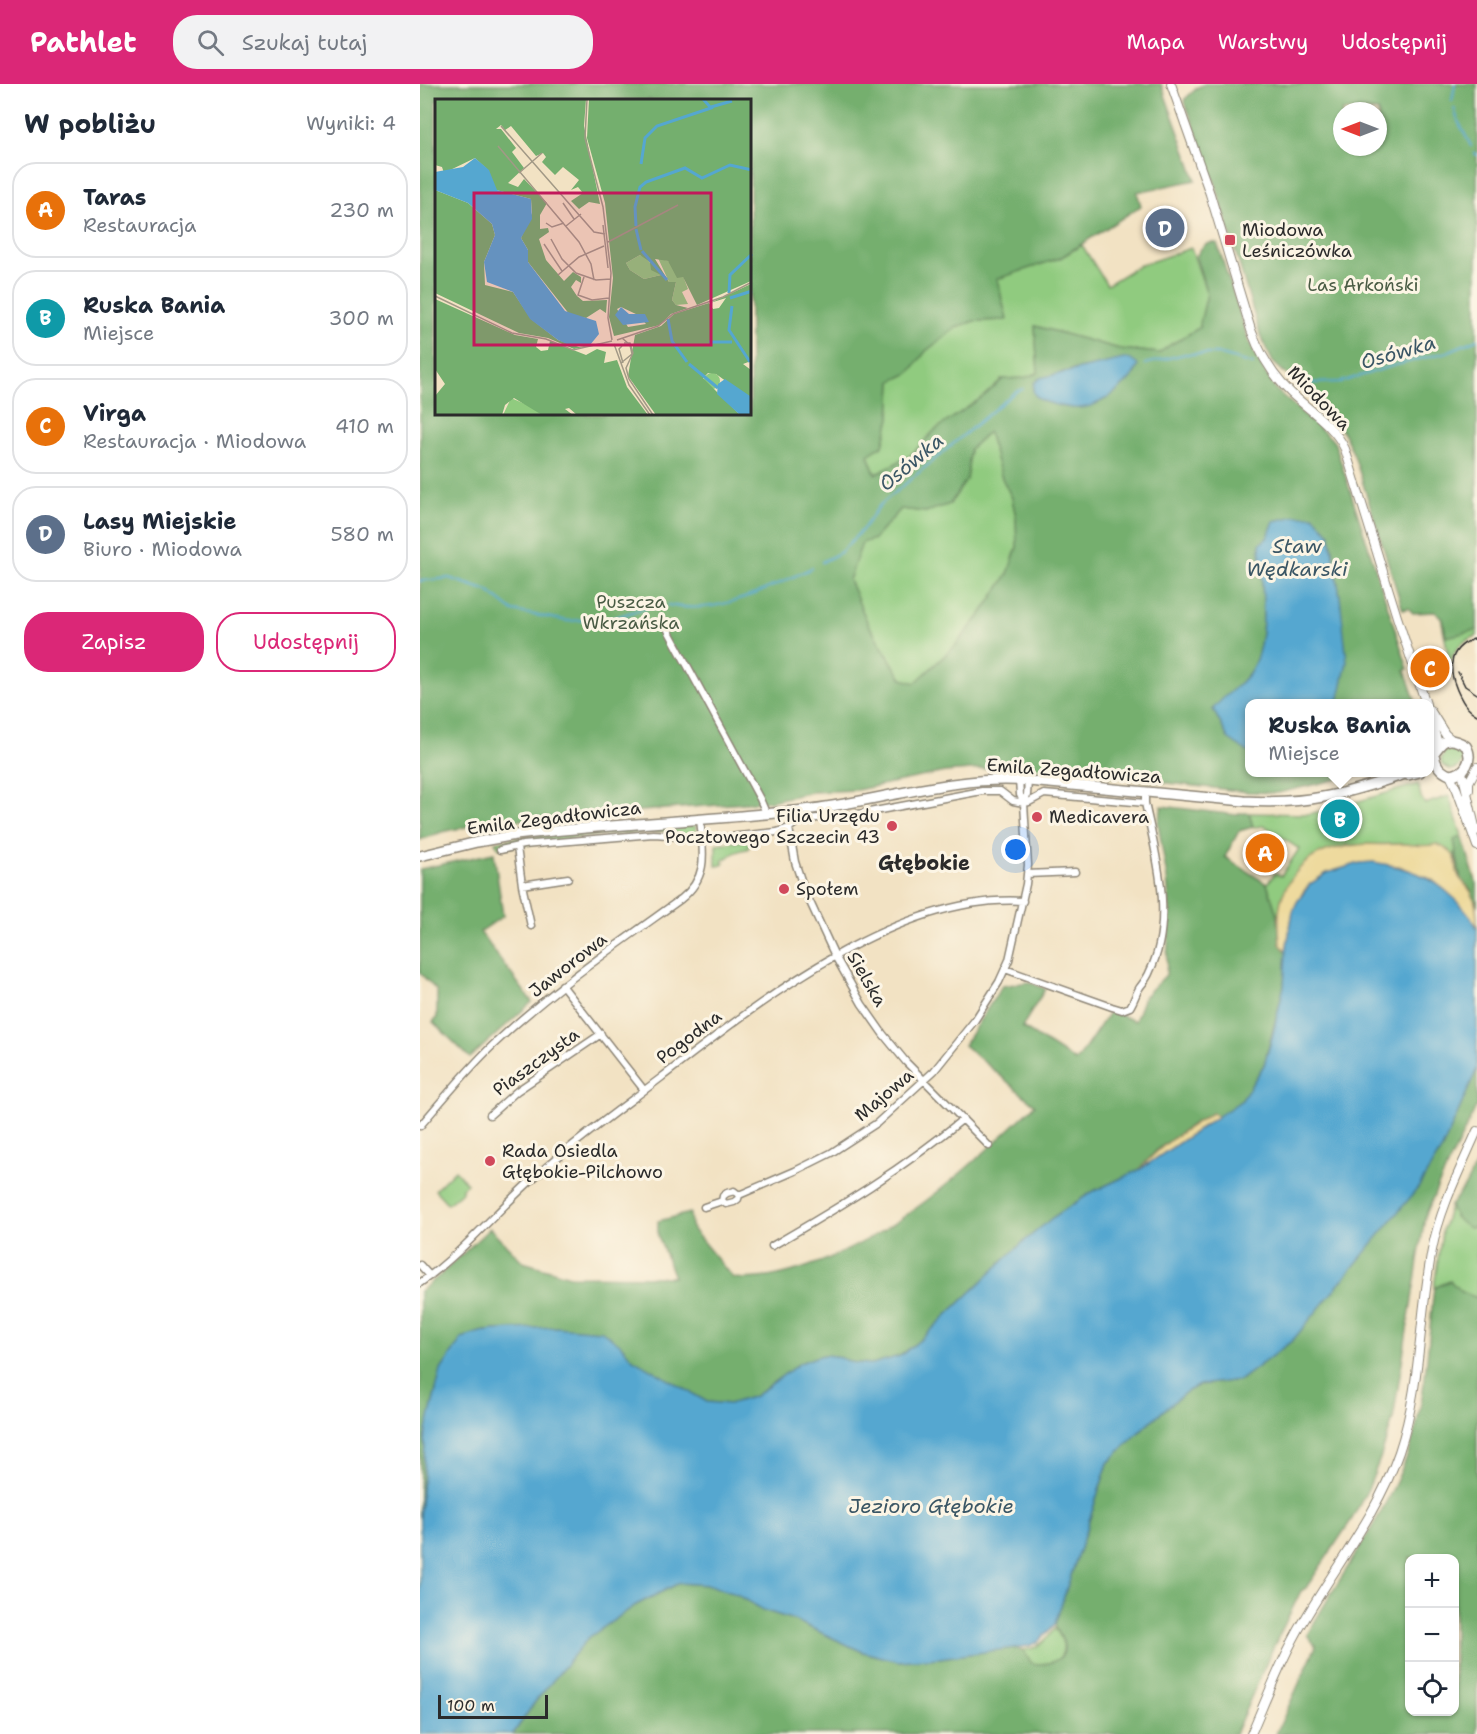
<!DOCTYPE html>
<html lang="pl">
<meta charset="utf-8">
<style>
body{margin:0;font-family:"Shantell Sans",sans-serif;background:#f2f2f3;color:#1f2937}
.controls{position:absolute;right:18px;bottom:18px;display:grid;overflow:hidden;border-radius:12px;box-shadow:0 2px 4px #0004}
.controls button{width:54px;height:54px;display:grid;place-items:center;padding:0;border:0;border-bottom:2px solid #e0e1e3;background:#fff;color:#1f2937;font:30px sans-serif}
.compass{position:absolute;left:913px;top:18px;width:54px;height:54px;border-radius:50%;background:#fff;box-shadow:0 2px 4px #0004;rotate:270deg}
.scale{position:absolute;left:18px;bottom:15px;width:110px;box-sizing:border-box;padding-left:6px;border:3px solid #2b2b2b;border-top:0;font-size:16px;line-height:21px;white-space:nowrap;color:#2b2b2b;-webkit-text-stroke:4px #fcf5e5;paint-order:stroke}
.you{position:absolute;left:596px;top:766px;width:21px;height:21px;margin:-15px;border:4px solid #fff;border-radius:50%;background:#1a73e8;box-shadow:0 0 0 9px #1a73e833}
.badge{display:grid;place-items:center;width:39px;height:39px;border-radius:50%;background:#db2777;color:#fff;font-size:20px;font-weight:700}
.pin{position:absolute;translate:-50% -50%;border:3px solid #fff;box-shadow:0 2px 6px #0006}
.popup{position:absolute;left:825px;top:615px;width:189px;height:78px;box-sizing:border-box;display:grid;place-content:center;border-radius:12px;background:#fff;filter:drop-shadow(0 2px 4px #0005);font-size:20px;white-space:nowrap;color:#747a83}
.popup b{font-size:22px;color:#1f2937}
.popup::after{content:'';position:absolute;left:50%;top:100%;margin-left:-12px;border:12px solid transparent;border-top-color:#fff}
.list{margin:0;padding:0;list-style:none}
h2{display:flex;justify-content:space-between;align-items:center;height:78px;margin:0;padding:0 24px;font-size:26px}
h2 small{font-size:20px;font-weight:400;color:#747a83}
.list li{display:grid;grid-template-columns:39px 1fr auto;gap:18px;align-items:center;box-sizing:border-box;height:96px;margin:0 12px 12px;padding:0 12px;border:2px solid #e0e1e3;border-radius:24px}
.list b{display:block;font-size:22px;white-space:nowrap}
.list p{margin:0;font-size:20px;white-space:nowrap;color:#747a83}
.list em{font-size:20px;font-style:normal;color:#747a83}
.actions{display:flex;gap:12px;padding:18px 24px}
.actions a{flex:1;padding:14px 0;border:2px solid #db2777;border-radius:24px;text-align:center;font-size:21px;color:#db2777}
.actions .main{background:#db2777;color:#fff}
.icon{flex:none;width:33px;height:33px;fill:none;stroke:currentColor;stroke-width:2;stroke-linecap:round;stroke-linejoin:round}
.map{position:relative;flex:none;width:1057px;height:1650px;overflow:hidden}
header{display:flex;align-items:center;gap:36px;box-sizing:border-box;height:84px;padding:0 30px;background:#db2777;color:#fff}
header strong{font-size:28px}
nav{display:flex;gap:33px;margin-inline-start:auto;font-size:21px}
.search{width:420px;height:54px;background:#f2f2f3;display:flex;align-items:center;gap:15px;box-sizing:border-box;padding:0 21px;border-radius:24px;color:#747a83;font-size:22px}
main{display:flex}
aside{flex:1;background:#fff}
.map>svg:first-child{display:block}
</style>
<header>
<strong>Pathlet</strong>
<div class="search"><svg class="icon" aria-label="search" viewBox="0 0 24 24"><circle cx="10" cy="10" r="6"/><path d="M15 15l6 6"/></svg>Szukaj tutaj</div>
<nav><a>Mapa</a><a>Warstwy</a><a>Udostępnij</a></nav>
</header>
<main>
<aside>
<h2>W pobliżu<small>Wyniki: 4</small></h2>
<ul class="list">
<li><span class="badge" style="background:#e8710a">A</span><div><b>Taras</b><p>Restauracja</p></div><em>230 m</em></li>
<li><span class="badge" style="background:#0f9aa8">B</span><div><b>Ruska Bania</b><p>Miejsce</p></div><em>300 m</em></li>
<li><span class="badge" style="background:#e8710a">C</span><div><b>Virga</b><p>Restauracja · Miodowa</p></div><em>410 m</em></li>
<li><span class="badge" style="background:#5c6f8a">D</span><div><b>Lasy Miejskie</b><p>Biuro · Miodowa</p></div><em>580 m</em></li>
</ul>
<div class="actions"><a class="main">Zapisz</a><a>Udostępnij</a></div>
</aside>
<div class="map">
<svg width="1057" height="1650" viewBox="0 0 1057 1650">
<rect width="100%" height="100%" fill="#fcf5e5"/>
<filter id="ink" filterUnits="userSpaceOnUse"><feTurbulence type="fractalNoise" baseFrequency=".0167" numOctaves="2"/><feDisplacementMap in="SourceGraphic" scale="12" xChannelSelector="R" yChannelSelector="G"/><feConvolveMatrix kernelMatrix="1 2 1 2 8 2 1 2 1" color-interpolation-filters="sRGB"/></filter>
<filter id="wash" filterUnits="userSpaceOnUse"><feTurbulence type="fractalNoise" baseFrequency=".008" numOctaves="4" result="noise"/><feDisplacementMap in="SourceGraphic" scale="24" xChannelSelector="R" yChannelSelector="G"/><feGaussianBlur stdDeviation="1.35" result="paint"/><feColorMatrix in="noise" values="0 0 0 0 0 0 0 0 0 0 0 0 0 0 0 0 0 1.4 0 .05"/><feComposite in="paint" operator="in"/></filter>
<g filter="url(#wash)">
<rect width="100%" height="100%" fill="#f2e2c3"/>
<path fill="#90cb7f" stroke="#5e7b55" stroke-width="1.5" d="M662,161L687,201L718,182L771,164L787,210L779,244L750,261L740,269L700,265L615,242L618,289L604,294L582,295L564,312L515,346L490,372L455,390L448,371L463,361L470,334L472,297L489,289L506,267L537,243L554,237L587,236L577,195L640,174Z
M568,348L582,394L592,414L596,433L597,463L588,490L562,529L535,562L495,599L482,595L448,540L429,496L442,458L454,455L481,425L506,428L547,395L550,365Z
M1021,533L1057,546V552C1042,557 1033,565 1030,581Z
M1031,665L1044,670L1045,674L1038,684L1030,686L1022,681L1021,675L1025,667Z
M998,700L1001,713L1005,720L1029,712L1043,755L1040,753L1035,769L1041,796L1036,785V778L1009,763L982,760L926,761L862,812L858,834L847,800L855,789L861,792L879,765L845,742L833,743L829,729L889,730L929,720Z
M261,740H271L276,743V750L273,752H269L245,747L172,752L79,764L75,758L97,754Z
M330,756L328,765C319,765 310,771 302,777L304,779L302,781L296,782V760Z
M35,1086L47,1100L42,1104V1108L28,1120L15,1106Z
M1030,1122L1035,1133L1050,1144L1057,1142V1214L1042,1208L1030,1197L1014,1204L1022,1147Z
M635,1544C653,1569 639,1584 611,1579L603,1566C619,1565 626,1556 635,1544Z"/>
<path fill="#74af6e" stroke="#506d4c" stroke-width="1.5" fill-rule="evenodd" d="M0,0H741L776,96L717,108L721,122L640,174L577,195L587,236L554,237L537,243L506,267L489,289L472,297L470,334L463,361L448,371L455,390L490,372L515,346L564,312L583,295L604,294L618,289L615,242L700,265L739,269L750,261L779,244L787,210L776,173C781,163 786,157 797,159L828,255L837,275L855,305L914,357L988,585L985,586L996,619H916L919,614L920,513L913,466L910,450L894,432L854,438L848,453L840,460C841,496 851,558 829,589C820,602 805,614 793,625L808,654L830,667V688L943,689L858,709L828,708L614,684L591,683L525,688L437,706L392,708L351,717L65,739L22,748L0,756ZM16,16H330V330H16ZM708,275L715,289C694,312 677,326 645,323L642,288ZM568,348L582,394L592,414L596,433L597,463L588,490L562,529L535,562L495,599L482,595L448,540L429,496L442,459L454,455L481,425L506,428L530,420L547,395L550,365Z
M785,0H1057V546L1026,553L1023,535L1015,528L993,529L988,524L983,526L934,371L923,348L910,331L853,278L841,254L795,98L764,16L778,3ZM922,27H958V63H922Z
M742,722L817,731L820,729H829L833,743L819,747L805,773L847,800L858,834L860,860L866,867L864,902L844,981L822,1016L799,1033L792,1029L771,1041L737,1066L719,1086L672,1108L632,1134L601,1160L505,1252L480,1272L453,1280L435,1279L414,1272L404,1271L396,1273L380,1279L335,1312L310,1320L287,1318L212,1275L200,1260L104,1246H75L60,1248L29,1276L21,1286L6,1346L0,1435V1207L19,1192L70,1144L103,1178L150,1192L254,1193L238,1152V1137L270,1129L271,1142L274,1147L313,1194C339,1197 364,1191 389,1182C478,1151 547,1085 615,1021L544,961L582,902L609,898L625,905L602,943L655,977L660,972L690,927L715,937L724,913L746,891L750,828L747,794L738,739Z
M1040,753L1043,755L1057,801V822L1051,806L1041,796L1034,756Z
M74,769L83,832L60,848L112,918L50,974L13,938L17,933V907L0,889V785Z
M1057,985V1021L1017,1104L1005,1133L973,1335L961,1372L949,1403L932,1435L886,1504L881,1507L852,1566L815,1650H93L115,1618L168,1554L216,1521L259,1499L290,1501L318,1511L343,1526L374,1536L443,1568L478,1577L519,1574L592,1564L603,1566L611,1579C628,1582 653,1576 641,1553C638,1547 636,1546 635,1540L688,1379L727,1340L766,1308L779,1301L820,1296L873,1256L998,1103L1022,1065Z
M1057,1078V1142L1050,1144C1039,1140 1035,1133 1030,1122L1045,1102Z
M1030,1197L1042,1208L1057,1214V1650H856L896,1562L887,1551C921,1489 965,1433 989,1367C1006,1319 1008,1255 1014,1204ZM990,1474H1034V1628H990Z"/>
<path fill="#eeda9e" stroke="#8c8264" stroke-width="1.5" d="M948,760C960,761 971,760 983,760C995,760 1005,764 1017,760C1026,765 1035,768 1036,779C1037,785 1036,787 1039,793C1042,798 1048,802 1051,808C1057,819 1057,832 1057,845L1055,840L1013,796L979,782L940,779L907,789L890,800L883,808L873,827L866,867L860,860C859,845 857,828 862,813C863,809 866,804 868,800C886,768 913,762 948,760Z
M792,1029L799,1033L793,1035L719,1086C741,1061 763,1046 792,1029Z"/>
<path fill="#55a7d0" stroke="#40697e" stroke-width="1.5" d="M708,274L718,281C713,299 679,323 660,324C651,325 621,319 616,312C612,308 613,304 614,299L620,294Z
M876,432H894L910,450L920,513L927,578L919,614L916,619L830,620V667L828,668L808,654L793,625C804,611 819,603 829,589C851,558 841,496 840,460L848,453L854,437Z
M953,778C988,784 1009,790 1034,814C1043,823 1053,833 1057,845V985L1022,1065L998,1104L873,1256L820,1296L779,1301L766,1308L727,1340L688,1379L635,1540L618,1558L609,1562L519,1574L478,1577L443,1568L374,1536L343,1526L318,1511L290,1501L259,1499L216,1521L168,1554L115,1618L93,1650H0V1435L6,1346L21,1286L42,1254L60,1248L75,1246L136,1243L182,1247L200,1260L213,1275L287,1318L309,1320L335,1312L380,1279L396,1273L404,1271L414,1272L435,1279L452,1280L480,1272L505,1252L601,1160L632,1134L672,1108L719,1086L822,1016L844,981L852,953L864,902L866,867L873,827L877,818L890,800L907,789L940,779Z"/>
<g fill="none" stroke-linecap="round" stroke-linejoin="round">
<path stroke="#55a7d0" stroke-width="2" d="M1032,17L1035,0
M1034,24L1038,37L1051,62
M1054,69L1057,71
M725,280L765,270H798L833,280
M869,294L892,299L921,298L972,282L1027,268L1057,255
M402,478L421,468L443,445L460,421L595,308L603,305
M0,497L29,494L68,507L93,527L148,537L193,534L232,522
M248,521C299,532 347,505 392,484"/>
</g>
</g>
<g filter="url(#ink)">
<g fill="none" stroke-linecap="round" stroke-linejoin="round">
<g stroke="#8e8677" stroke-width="9">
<path id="minor" d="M248,546L340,715L346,729
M604,719L607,711L608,697
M369,744L375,778L384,805L415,872L442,920L463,950L486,978L569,1062
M97,763L102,801L111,842
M80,766L103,761L233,750C251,750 265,756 282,756L357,748L369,744L380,736L386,735L433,731L562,707H580L593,717L604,719L609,718L624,710L725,719
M607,790L655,788
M102,801L148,794
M585,885L692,923L702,926L710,923C714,917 716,909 720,903C724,898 728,893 730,887C755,836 736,771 725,719V708
M142,901L224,1006
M70,1031L97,1007L181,950
M0,1042C24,1014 47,986 73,961C131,906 197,861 261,815C290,792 283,767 280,735
M319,1111L375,1087L411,1069L457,1039L514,987L555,936L579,898L589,876L606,800L608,781L605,736L604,719L600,711L599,696
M284,1123L302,1117L303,1112L307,1109L314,1107L319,1111L318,1115L314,1118L306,1120L302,1117
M352,1162C418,1124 484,1084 543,1035
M0,1181L10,1192
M0,1199C44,1168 77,1126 117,1091C156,1056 200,1025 242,993C337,920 476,809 603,817"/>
</g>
<g stroke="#8e8677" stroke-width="10">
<path id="tertiary" d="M751,0L790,110L831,246C840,270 852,291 871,309C890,327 914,341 925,365L977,533L1006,620
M1010,626L1025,650L1032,656
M1010,633L1017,656V662
M1042,688L1056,747
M1030,691L1037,706L1057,762
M1049,706V698L1057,683
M831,1650C848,1611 863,1571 885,1535C917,1480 958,1429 979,1368C1001,1303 999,1233 1012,1166C1020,1124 1040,1086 1057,1047"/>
</g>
<g stroke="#8e8677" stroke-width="12">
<path id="secondary" d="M1010,675C1021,659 1025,649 1046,662C1054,676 1045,690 1030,691C1019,687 1015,680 1014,669
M0,772L57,758L96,751C194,739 294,737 392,725C465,716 533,691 608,697L824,717C887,721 926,710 985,690L988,691L1000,688"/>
</g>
<use href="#minor" stroke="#fff" stroke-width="6"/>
<use href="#tertiary" stroke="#fff" stroke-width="8"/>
<use href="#secondary" stroke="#fff" stroke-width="9"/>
<path stroke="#2b2b2b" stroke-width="1.5" d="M1057,554C1029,562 1027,583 1037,606C1042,617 1046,625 1057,631
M1038,588L1045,602L1057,610"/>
</g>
</g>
<g fill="#d1495b" stroke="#fcf5e5" stroke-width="2">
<rect x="804" y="150" width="12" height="12" rx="3"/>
<circle cx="617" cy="733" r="6"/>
<circle cx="472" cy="742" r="6"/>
<circle cx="364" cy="805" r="6"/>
<circle cx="70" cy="1077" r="6"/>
</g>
<g text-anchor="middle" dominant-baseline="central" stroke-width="6" stroke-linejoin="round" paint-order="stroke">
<g font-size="18" fill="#2b2b2b" stroke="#fcf5e5" text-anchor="start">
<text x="822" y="146">Miodowa<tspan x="822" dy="21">Leśniczówka</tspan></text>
<text x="460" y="732" text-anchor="end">Filia Urzędu<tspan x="460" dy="21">Pocztowego Szczecin 43</tspan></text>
<text x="629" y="733">Medicavera</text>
<text x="376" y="805">Społem</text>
<text x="82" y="1067">Rada Osiedla<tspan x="82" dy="21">Głębokie-Pilchowo</tspan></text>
</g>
<g font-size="18" fill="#495b44" stroke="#fcf5e5">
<text x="943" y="201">Las Arkoński</text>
<text x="211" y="518">Puszcza<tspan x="211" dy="21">Wkrzańska</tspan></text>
</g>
<g font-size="18" fill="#2b2b2b" stroke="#fcf5e5">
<text transform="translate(899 314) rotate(46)">Miodowa</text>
<text transform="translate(654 687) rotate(4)">Emila Zegadłowicza</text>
<text transform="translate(134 734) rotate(-7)">Emila Zegadłowicza</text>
<text transform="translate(148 881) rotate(-38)">Jaworowa</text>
<text transform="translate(447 895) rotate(60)">Sielska</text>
<text transform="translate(269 953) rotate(-37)">Pogodna</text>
<text transform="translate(116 978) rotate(-36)">Piaszczysta</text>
<text transform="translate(464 1011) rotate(-40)">Majowa</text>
</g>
<g font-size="20" font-style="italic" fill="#3a5665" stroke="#fcf5e5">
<text transform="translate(978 268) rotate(-16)">Osówka</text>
<text transform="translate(491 378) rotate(-40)">Osówka</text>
<text x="877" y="462">Staw<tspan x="877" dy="23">Wędkarski</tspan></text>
<text x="511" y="1422">Jezioro Głębokie</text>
</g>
<g font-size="20" font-weight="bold" fill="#2b2b2b" stroke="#fcf5e5">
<text x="504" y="779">Głębokie</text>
</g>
</g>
<g transform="translate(15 15)">
<rect width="316" height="316" fill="#f2e2c3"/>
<path d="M205,156L210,158L226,176L209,180L195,171L191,164ZM223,159L233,162L248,177L253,190L247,193L253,205L241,206L237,201L241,183H234ZM269 282a8 8 0 1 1 16 0a8 8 0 1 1-16 0ZM76,299L97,308L107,316H68Z" fill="#90cb7f"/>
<path d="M0,0H151L149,27L165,105L154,103L144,110L136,102L148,94L143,88L136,91L144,81L128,68L120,76L107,63L111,58L108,54L101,57L76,27L70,31L66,26L61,30H66L81,49L77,53L89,69L73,84L83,88L89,80L112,104L105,116V130L113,129L114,133L104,140L111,161L129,182L138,173L146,178V184L141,181L136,188L142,197L148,202L172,201L171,214L165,210L151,219L135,216L93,163V151L86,139L97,114L96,100L61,91L53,71L40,59L9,74L7,68L0,66ZM154,0H316V182L262,206L248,178L242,179L233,162L220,160L234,183H241L237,201L241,206L253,209L236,215L225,226L179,237L174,218L178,179L170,104L152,39ZM205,156L215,163L216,171L226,176L209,180L195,171L191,164ZM186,208L203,216L211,225L193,228L182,210ZM0,91L33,104L57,125L60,136L49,163L50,186L78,193L96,220L123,241L144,248L168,244L139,250L113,239L84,234L0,194ZM316,185V262L308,265L316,271V300L281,275L273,274L268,279L305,316H221L193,277L200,236L226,227L239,215L274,204L278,210L284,209L291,199L275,204ZM0,200L80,236L103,240L101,248L106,252L113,251L115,242L151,256L162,250L171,253L169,264L182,261L192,288L213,316H142L134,309L130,310L138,316H107L79,299L70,306L67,316H0V297L10,285L0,270Z" fill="#74af6e" fill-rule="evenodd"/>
<path d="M40,59L54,71L62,91L96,100L97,120L86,139L93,151V163L130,212L161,222L164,235L155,246H134L123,241L95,220L78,193L52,183L49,163L60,136L57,125L33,104L0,91V73L28,68ZM186,208L194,215H210L214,223L188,226L180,216ZM290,280L315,297L316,316H305L282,295L283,285Z" fill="#55a7d0"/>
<path fill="none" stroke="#55a7d0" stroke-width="3" d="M276,8L297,2M206,65L210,39L222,27L276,9L268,0M201,127L200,108L205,88L211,83L250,69L267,79L295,66L317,71M201,130L206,151M207,152L232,181M294,194L295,176L317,155M295,199L317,192M297,207L294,231L315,263M233,220L237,242L252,263M274,243H297M254,265L283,289"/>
<path fill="none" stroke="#a29986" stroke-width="1.5" d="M152,0L150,39L168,108L176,174L173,219L177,241M66,27L159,133L170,135M63,47L144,143L156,165L159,181M84,74L107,54M128,104L139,120M111,124L117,128L129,124M168,126L173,169M131,127L146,115M116,140L127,160L141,174L161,181L176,180M173,143L243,106M109,145L127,172M123,176L144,158L169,147M149,178L143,196L157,201L174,199M0,197L77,234L111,240L138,251L177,242M182,241L223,227L238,215L288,198L317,183M189,244H195L198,254L191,269L194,280L218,316M179,245L194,286L215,316M187,247L184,250L188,264M186,264L197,255L195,246L187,239"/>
<path fill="#c2185b" fill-opacity="0.15" stroke="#c2185b" stroke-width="3" d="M39,94H276V246H39Z"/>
<rect width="316" height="316" fill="none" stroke="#2b2b2b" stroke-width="3"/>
</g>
</svg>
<div class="controls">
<button>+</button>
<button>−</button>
<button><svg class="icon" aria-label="locate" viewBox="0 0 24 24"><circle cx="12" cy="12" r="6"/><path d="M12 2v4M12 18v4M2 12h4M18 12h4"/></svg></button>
</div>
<svg class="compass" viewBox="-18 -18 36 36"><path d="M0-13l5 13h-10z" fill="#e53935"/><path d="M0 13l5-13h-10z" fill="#747a83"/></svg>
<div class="scale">100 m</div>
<div class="you"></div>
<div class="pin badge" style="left:845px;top:769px;background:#e8710a">A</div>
<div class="pin badge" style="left:920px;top:735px;background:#0f9aa8">B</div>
<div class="popup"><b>Ruska Bania</b>Miejsce</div>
<div class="pin badge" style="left:1010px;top:584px;background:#e8710a">C</div>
<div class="pin badge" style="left:745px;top:144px;background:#5c6f8a">D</div>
</div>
</main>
